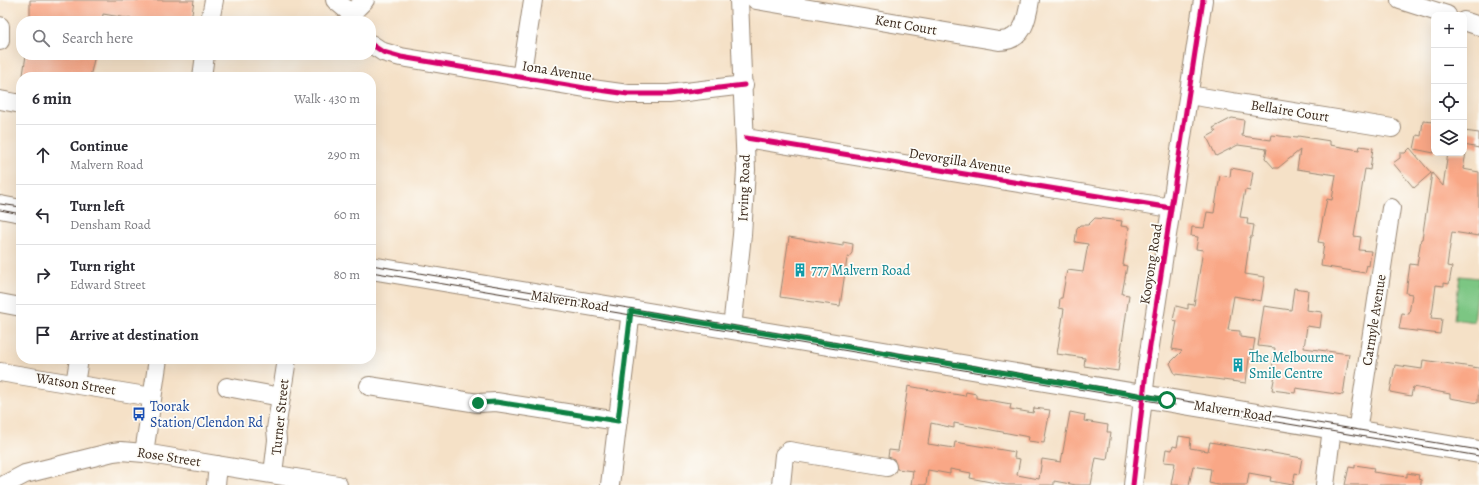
<!DOCTYPE html>
<meta charset="utf-8">
<style>
body{margin:0;font-family:Alegreya,serif;background:#f2f2f3;color:#2b2b33}
.controls{position:absolute;right:12px;top:12px;display:grid;overflow:hidden;border-radius:8px;box-shadow:0 4px 16px #0002}
.controls button{width:36px;height:36px;display:grid;place-items:center;padding:0;border:0;border-bottom:1px solid #e1e1e2;background:#fff;color:#2b2b33;font:20px sans-serif}
.stop{position:absolute;width:12px;height:12px;margin:-9px;border:3px solid #0b8043;border-radius:50%;background:#fff}
.stop.end{background:#0b8043;border-color:#fff;box-shadow:0 1px 4px #0008}
.list{margin:0;padding:0;list-style:none}
h2{display:flex;justify-content:space-between;align-items:center;height:52px;margin:0;padding:0 16px;font-size:17px}
h2 small{font-size:13px;font-weight:400;color:#7c7c81}
.list li{display:grid;grid-template-columns:26px 1fr auto;gap:12px;align-items:center;box-sizing:border-box;height:60px;padding:0 16px;border-top:1px solid #e1e1e2}
.list b{display:block;font-size:15px;white-space:nowrap}
.list p{margin:0;font-size:13px;white-space:nowrap;color:#7c7c81}
.list em{font-size:13px;font-style:normal;color:#7c7c81}
.icon{flex:none;width:22px;height:22px;fill:none;stroke:currentColor;stroke-width:2;stroke-linecap:round;stroke-linejoin:round}
.map{position:relative;flex:none;width:1479px;height:485px;overflow:hidden}
.search{position:absolute;background:#fff;box-shadow:0 4px 16px #0002;left:16px;top:16px;width:360px;height:44px;display:flex;align-items:center;gap:10px;box-sizing:border-box;padding:0 14px;border-radius:16px;color:#7c7c81;font-size:15px}
.panel{position:absolute;background:#fff;box-shadow:0 4px 16px #0002;left:16px;top:72px;width:360px;height:292px;border-radius:16px}
.map>svg:first-child{display:block}
</style>
<div class="map">
<svg width="1479" height="485" viewBox="0 0 1479 485">
<rect width="100%" height="100%" fill="#fdfcf7"/>
<filter id="ink" filterUnits="userSpaceOnUse"><feTurbulence type="fractalNoise" baseFrequency=".025" numOctaves="2"/><feDisplacementMap in="SourceGraphic" scale="8" xChannelSelector="R" yChannelSelector="G"/><feConvolveMatrix kernelMatrix="1 2 1 2 8 2 1 2 1" color-interpolation-filters="sRGB"/></filter>
<filter id="wash" filterUnits="userSpaceOnUse"><feTurbulence type="fractalNoise" baseFrequency=".012" numOctaves="4" result="noise"/><feDisplacementMap in="SourceGraphic" scale="16" xChannelSelector="R" yChannelSelector="G"/><feGaussianBlur stdDeviation="0.9" result="paint"/><feColorMatrix in="noise" values="0 0 0 0 0 0 0 0 0 0 0 0 0 0 0 0 0 1.4 0 .05"/><feComposite in="paint" operator="in"/></filter>
<g filter="url(#wash)">
<rect width="100%" height="100%" fill="#f5e1c7"/>
<path fill="#7cc683" stroke="#5c7850" d="M1460,276L1479,278L1474,322L1454,319Z"/>
<g id="blocks">
<path fill="#f9a786" d="M30,0H194L191,21H144L103,14L102,21H30Z
M26,55H95L90,77H28L23,75Z
M1232,118L1244,120L1242,136L1271,140L1272,135L1297,138L1298,136L1330,141V145L1359,150L1360,146L1373,148L1370,170L1365,169L1354,236L1361,237L1359,250L1371,251L1369,266L1367,265L1365,273L1321,266L1324,243L1318,242L1327,199L1332,200L1336,175L1297,169L1300,150L1278,168H1274L1265,158L1267,149L1238,145L1216,156L1207,137L1216,132L1213,128Z
M1423,121L1434,122V153L1414,149L1417,135L1421,136Z
M1464,131L1479,133V148L1464,145Z
M1410,148L1431,173L1414,188L1393,163L1400,158V153H1405Z
M1448,153H1466L1463,169L1479,172V236L1452,232L1447,266L1452,267L1449,284L1444,283V286L1436,285L1433,308L1431,318L1442,319L1440,334L1399,329L1402,313L1409,314L1412,294L1406,293L1410,264L1417,265L1421,239H1422L1432,173L1443,186Z
M1231,168L1253,172L1250,191L1245,190L1240,217L1248,218L1247,224L1254,225L1252,237H1250L1245,274L1265,277L1261,301L1234,296L1228,330L1240,331V337L1255,339L1253,351L1250,350L1246,383L1175,374L1170,363L1182,351L1172,349L1177,321L1173,320L1176,306L1188,309V304L1194,305L1203,250L1196,249L1198,237L1191,236L1192,227L1204,228L1207,212L1214,213L1220,175L1230,177Z
M1095,218L1122,221L1121,226L1129,227L1123,265L1127,266L1122,294L1129,295L1118,371L1084,366L1085,358L1057,354L1064,309L1059,308L1060,298H1062L1067,270L1083,272L1088,244L1075,242L1077,228L1080,225H1088Z
M789,237L843,246V242L853,244L852,253L847,259L840,306L780,297Z
M1294,288L1308,290L1306,310L1322,312L1320,328L1307,326L1304,348L1349,354L1343,395L1296,388L1295,393L1272,390L1276,370L1272,369L1275,348L1258,346L1264,306L1291,310Z
M1423,360L1479,368L1478,403L1450,398V394L1413,387L1411,396L1390,392L1395,365L1422,369Z
M908,386L965,396L966,392L976,394V398L1011,404L1010,409L1033,413L1034,408L1050,410L1044,443L1028,441L1029,437L954,423V428L931,423L928,444L954,448L955,442L1015,452L1014,458L1020,459L1017,475L1039,479L1042,459L1061,462L1070,412L1085,415L1084,421L1108,425L1107,432H1111L1107,460L1096,458L1091,485H1076L1054,481V485H1006L970,478L971,473L950,469V474L928,470L926,485H911L913,471L897,469L894,459L888,457L889,450L898,451Z
M1179,436L1191,438L1190,448L1208,451L1210,442L1302,458L1299,474L1295,473L1293,485L1270,481L1271,477L1249,473L1247,485H1218L1209,483L1211,469L1193,466L1189,485H1171L1175,463L1164,462L1166,449L1172,450L1173,446L1177,447Z
M1355,465L1374,468L1373,472L1407,477V473L1419,475L1418,479L1421,480V485H1345L1349,467L1355,468Z"/>
</g>
</g>
<g filter="url(#ink)">
<use href="#blocks" fill-opacity="0" stroke="#988672" stroke-width="1"/>
<g fill="none" stroke-linecap="round" stroke-linejoin="round">
<g stroke="#988672" stroke-width="20">
<path id="minor" d="M335,0L347,10L355,21
M756,0L999,41C1023,41 1027,20 1030,0
M1400,0L1447,15
M351,14L365,0
M210,21L214,0
M1464,21L1479,26
M0,26V41
M371,44L383,52L401,57L585,88L628,94H669L744,85
M202,77L205,55
M521,78L533,0
M1189,95L1392,128
M0,100L21,104
M746,138L1171,208
M0,303L21,307
M732,328L742,235L746,170L739,0
M0,372L152,397
M75,384L79,359
M369,386L478,403L496,402L618,421
M227,387L281,397
M1357,432L1391,208
M144,453L158,359
M273,474L277,440L276,429L287,359
M4,485L25,474L113,452L121,451L144,453L338,485
M216,485L218,465
M610,485L631,311
M781,485L784,455L789,451L887,467
M1133,485L1146,372L1203,0
M1325,485L1332,428"/>
</g>
<g stroke="#988672" stroke-width="24">
<path id="major" d="M0,207L21,211
M371,268L1479,452"/>
</g>
<use href="#minor" stroke="#fff" stroke-width="18"/>
<use href="#major" stroke="#fff" stroke-width="22"/>
<path stroke="#3b2a1e" stroke-width="1" d="M0,204L21,207
M0,210L21,214
M371,265L1479,450
M371,272L1175,405
M1211,411L1479,456"/>
<g stroke="#fdfcf7" stroke-width="8">
<path id="cycleway" d="M371,44L383,52L401,57L585,88L628,94H669L744,85
M746,138L1171,208
M1133,485L1146,372L1203,0"/>
</g>
<use href="#cycleway" stroke="#d6006c" stroke-width="5"/>
</g>
</g>
<g fill="none" stroke-linecap="round" stroke-linejoin="round" filter="url(#ink)">
<path stroke="#0b8043" stroke-width="5" d="M478,403L496,402L618,421L631,311L1167,400"/>
</g>
<defs>
<g id="building-bare" transform="scale(1.08)"><path d="M-4-6H4V6H1V3H-1V6H-4ZM-2.5-4.3h1.7v1.8h-1.7ZM.8-4.3h1.7v1.8H.8ZM-2.5-1h1.7V.8h-1.7ZM.8-1h1.7V.8H.8Z" fill="#0f9aa8" stroke="#fdfcf7" stroke-width="2.5" paint-order="stroke"/></g>
<g id="bus-bare" transform="scale(1.08)"><path d="M-5-6H5V4H4V6H2V4H-2V6H-4V4H-5ZM-3.5-4V0h7V-4ZM-3.5 1.2v1.5H-2V1.2ZM2 1.2v1.5H3.5V1.2Z" fill="#1a4fb4" stroke="#fdfcf7" stroke-width="2.5" paint-order="stroke"/></g>
</defs>
<g fill-rule="evenodd">
<use href="#building-bare" x="800" y="270"/>
<use href="#building-bare" x="1238" y="365"/>
<use href="#bus-bare" x="139" y="414"/>
</g>
<g text-anchor="middle" dominant-baseline="central" stroke-width="3.5" stroke-linejoin="round" paint-order="stroke">
<g font-size="14" fill="#3b2a1e" stroke="#fdfcf7">
<text transform="translate(906 25) rotate(10)">Kent Court</text>
<text transform="translate(557 71) rotate(9)">Iona Avenue</text>
<text transform="translate(1290 111) rotate(9)">Bellaire Court</text>
<text transform="translate(960 161) rotate(9)">Devorgilla Avenue</text>
<text transform="translate(744 188) rotate(-88)">Irving Road</text>
<text transform="translate(1151 264) rotate(-81)">Kooyong Road</text>
<text transform="translate(570 301) rotate(9)">Malvern Road</text>
<text transform="translate(1374 320) rotate(-81)">Carmyle Avenue</text>
<text transform="translate(76 384) rotate(9)">Watson Street</text>
<text transform="translate(1233 411) rotate(9)">Malvern Road</text>
<text transform="translate(280 417) rotate(-84)">Turner Street</text>
<text transform="translate(169 457) rotate(9)">Rose Street</text>
</g>
<g font-size="14" fill="#0d838f" stroke="#fdfcf7" text-anchor="start">
<text x="811" y="270">777 Malvern Road</text>
<text x="1249" y="357">The Melbourne<tspan x="1249" dy="16">Smile Centre</tspan></text>
</g>
<g font-size="14" fill="#164399" stroke="#fdfcf7" text-anchor="start">
<text x="150" y="406">Toorak<tspan x="150" dy="16">Station/Clendon Rd</tspan></text>
</g>
</g>
</svg>
<div class="controls">
<button>+</button>
<button>−</button>
<button><svg class="icon" aria-label="locate" viewBox="0 0 24 24"><circle cx="12" cy="12" r="6"/><path d="M12 2v4M12 18v4M2 12h4M18 12h4"/></svg></button>
<button><svg class="icon" aria-label="layers" viewBox="0 0 24 24"><path d="M12 4l9 5-9 5-9-5zM3 14l9 5 9-5"/></svg></button>
</div>
<div class="stop" style="left:1167px;top:400px"></div>
<div class="stop end" style="left:478px;top:403px"></div>
<div class="search"><svg class="icon" aria-label="search" viewBox="0 0 24 24"><circle cx="10" cy="10" r="6"/><path d="M15 15l6 6"/></svg>Search here</div>
<section class="panel">
<h2>6 min<small>Walk · 430 m</small></h2>
<ul class="list">
<li><svg class="icon" aria-label="ahead" viewBox="0 0 24 24"><path d="M12 20V5M6 11l6-6 6 6"/></svg><div><b>Continue</b><p>Malvern Road</p></div><em>290 m</em></li>
<li><svg class="icon" aria-label="left" viewBox="0 0 24 24"><path d="M17 20v-9H6M10 6l-5 5 5 5"/></svg><div><b>Turn left</b><p>Densham Road</p></div><em>60 m</em></li>
<li><svg class="icon" aria-label="right" viewBox="0 0 24 24"><path d="M7 20v-9h11M14 6l5 5-5 5"/></svg><div><b>Turn right</b><p>Edward Street</p></div><em>80 m</em></li>
<li><svg class="icon" aria-label="arrive" viewBox="0 0 24 24"><path d="M6 21V4h12l-3 4 3 4H6"/></svg><div><b>Arrive at destination</b></div></li>
</ul>
</section>
</div>
